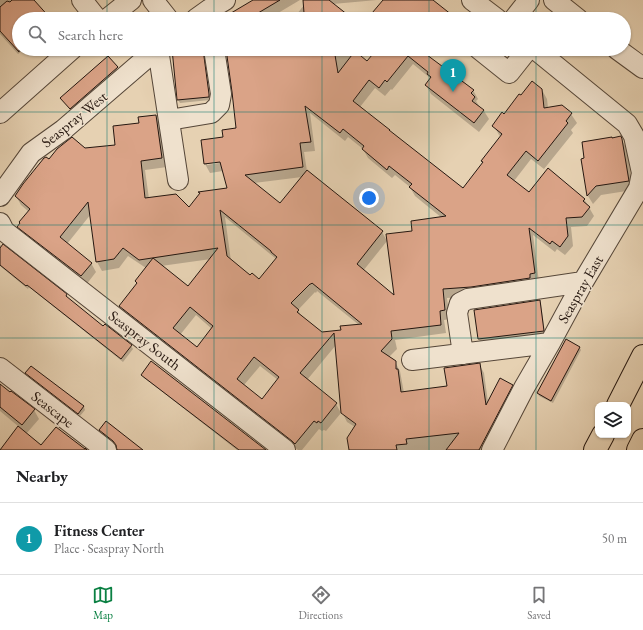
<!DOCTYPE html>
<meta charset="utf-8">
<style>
body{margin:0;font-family:"EB Garamond",serif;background:#f2f2f2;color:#202124}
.controls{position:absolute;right:12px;bottom:12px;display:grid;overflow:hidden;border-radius:8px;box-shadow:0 1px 3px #0004}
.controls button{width:36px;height:36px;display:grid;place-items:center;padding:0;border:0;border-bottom:1px solid #e0e0e0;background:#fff;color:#202124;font:20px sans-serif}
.you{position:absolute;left:369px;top:198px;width:14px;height:14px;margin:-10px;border:3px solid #fff;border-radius:50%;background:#1a73e8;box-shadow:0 0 0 6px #1a73e833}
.badge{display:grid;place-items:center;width:26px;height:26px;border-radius:50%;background:#0b8043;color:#fff;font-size:13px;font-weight:700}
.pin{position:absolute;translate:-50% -33px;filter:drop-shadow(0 1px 2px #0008)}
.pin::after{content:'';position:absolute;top:21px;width:14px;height:12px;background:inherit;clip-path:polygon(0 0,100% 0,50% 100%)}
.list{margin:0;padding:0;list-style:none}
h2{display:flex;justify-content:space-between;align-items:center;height:52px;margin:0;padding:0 16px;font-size:17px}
h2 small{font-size:13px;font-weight:400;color:#757577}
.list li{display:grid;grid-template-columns:26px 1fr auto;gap:12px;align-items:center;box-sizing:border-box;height:72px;padding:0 16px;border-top:1px solid #e0e0e0}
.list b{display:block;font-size:15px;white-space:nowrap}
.list p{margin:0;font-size:13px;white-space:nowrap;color:#757577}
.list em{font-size:13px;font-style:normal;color:#757577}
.icon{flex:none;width:22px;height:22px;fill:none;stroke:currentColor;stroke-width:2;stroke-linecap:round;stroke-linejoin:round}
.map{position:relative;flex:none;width:643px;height:450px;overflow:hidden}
.search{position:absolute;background:#fff;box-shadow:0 1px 3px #0004;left:12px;right:12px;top:12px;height:44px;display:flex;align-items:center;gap:10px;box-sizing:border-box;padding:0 14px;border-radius:22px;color:#757577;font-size:15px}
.sheet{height:124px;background:#fff}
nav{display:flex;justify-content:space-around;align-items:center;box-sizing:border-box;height:56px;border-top:1px solid #e0e0e0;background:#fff;font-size:11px;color:#757577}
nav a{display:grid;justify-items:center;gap:2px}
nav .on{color:#0b8043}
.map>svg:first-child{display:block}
</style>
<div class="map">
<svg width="643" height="450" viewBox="0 0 643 450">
<rect width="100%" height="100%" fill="#e6d1b2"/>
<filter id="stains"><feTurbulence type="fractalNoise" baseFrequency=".005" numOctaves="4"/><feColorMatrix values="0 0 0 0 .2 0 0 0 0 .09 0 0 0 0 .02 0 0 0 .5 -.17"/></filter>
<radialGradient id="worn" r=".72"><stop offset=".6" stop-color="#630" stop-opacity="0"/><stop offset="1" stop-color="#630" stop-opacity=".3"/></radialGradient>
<path fill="#0003" fill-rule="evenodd" d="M0,0H32L49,19H19V49H24L18,54L0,34Z
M255,0H300L268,19H240Z
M308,0H377L333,4L351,19H293Z
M226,49H354L353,50L367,62L378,49H432L427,56L473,90L478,99L476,101L479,106V107L484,111L489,119L479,132L431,94L426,85L431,79L430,78L413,64L392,90L391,89L385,96L375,88L360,107L463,190L484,163L482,161L501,137L499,135L494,126L504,115L542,90L547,99L548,108L562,106L571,114L577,123L571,130L573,133L544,169L531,159L514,181L529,194L584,199L594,216L587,226L571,227L573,246L565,255L557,249L555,252L533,235L539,282L476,296L447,298L450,319L444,320L446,333L395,340L397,349L389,357L395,362L400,371L404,393L448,387L479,364L484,373L488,402L512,386L517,395L488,450H349L355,427L347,422L342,412L336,345L307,380L336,404L341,413L326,431L324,430L322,431L319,429L302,450H298L125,315L120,306L137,284L136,281L146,268L128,256L119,268L102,271L97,262L91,214L67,244L91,263L96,272L86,285L23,236L18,227L29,212L21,205L16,196L49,160L85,149L116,146L140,124L156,116L161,125L167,167L145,170L149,199L189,208L228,189L223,171L210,173L205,164L202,140L224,138L237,129ZM310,113L345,141L348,137L363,149L368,158L392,178L395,175L410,187L415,196L442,218L413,231L395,297L363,271L387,241L382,232L307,171L304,152L315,151ZM225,160V162L207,165V163ZM302,177L280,204L253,183ZM225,217L275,258L276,259L259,280L250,277L231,261ZM211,259L188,288L161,266ZM317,291L359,325L342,331L321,333L302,318L298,310L315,292L316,293ZM196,315L212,329L197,348L180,335ZM260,366L278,380L262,400L244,385Z
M202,50L204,53L210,100L180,103L178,100L173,54Z
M108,57L119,71L72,111L61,98Z
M620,137L627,149L633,190L601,195L593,204L588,196L582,159H585L612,139Z
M0,245L66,295L68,299L103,327L131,346L133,349L123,362L29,287L28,289L0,266Z
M540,301L541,304L545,333L480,342L479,339Z
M579,347L581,350L553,403L539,396L538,393Z
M31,367L84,407L85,410L80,416L28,376L26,373Z
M142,375L265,450H237L160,390L144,378Z
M0,386L34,410L39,419L26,434L42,446L84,450H1L19,427L0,411Z
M100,430L142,450H118V447L112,436L110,437L114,445L104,437Z"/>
<path fill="#daa387" stroke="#251710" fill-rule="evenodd" d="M12,0H34L51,19H19V52L0,31V7L7,1L10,2Z
M253,0H280L248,19H221Z
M303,0H329L353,19H313L304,13Z
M383,0H433L457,19H367Z
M172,49H203L209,94V97L177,100Z
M226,49H334L338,73L355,51L367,61L377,49H419L474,90L471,93L475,97L472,101L484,110L474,123L425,85L431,77L427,74L428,72L408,56L387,82L385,80L379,88L369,80L353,101L390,130H389L463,188L483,162L481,161L502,134L492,126L502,112L504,114L519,94L521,95L532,81L542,89L544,108L562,105L572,113L566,121L568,123L538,161L526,151L507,175L529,192L548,168L585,199L583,201L590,207L582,217L566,218L568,236L560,247L552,241L550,244L529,228L535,273L530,274V278L471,287L443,289L445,310L440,311L441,325L391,331L392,339L381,351L396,361V369H398L401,392L447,386L444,368L480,363L486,405L500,378L513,385L479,450H446L459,433L406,439L407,444L396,445L397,450H349L347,438L356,424L341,413L334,333L300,373L337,403L321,423L318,421L317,423L314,421L295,444L292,441L119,306L137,283L135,281L153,258L188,286L218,248L139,260L123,248L114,259L96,262L88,202L60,237L92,263L81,276L17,227L20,223L19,222L30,209L15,196L23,184L44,158L46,157L49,159L57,149L72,137L85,148L115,145L113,126L139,123L138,117L156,115L162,158L141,161L145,198L176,194L189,207L200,193L198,192L227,188L220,162L204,164L201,140L223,137L222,130L236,128L232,92ZM305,106L340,133L343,129L364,146L362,149L387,170L389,166L412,184L409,187L446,216L411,221L412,231L386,234L394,295L357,264L383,231L307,170L280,203L245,175L303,167L300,143L311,142ZM220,210L271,251V252L277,257L259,279L252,273L250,275L227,256ZM312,283L362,324L340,326L341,330L322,332L297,312L299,310L291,303L310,284H311ZM190,307L213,326L197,347L173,328ZM254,357L279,377L262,399L237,379Z
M108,56L118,67L70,109L60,98Z
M621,136L622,139L629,181L596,186L587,196L581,159L584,158L582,142L612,137V138Z
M3,244L67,294L66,296L103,326L105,324L132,345L121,359L27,285L26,286L0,265V248Z
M540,300L544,331L478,339L474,310Z
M566,339L580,347L551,401L537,393Z
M151,361L266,450H239L141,375Z
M31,366L84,406L78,414L25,373Z
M0,384L10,392L11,391L35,409L22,425L0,407Z
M106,421L143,450H117L116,445L113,441L99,430Z
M18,426L41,445L56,427L85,449V448L87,450H0Z"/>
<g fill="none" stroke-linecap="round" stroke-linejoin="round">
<g stroke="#554638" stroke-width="22">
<path id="minor" d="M82,0L97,19
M153,0L168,19
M472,0L497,19
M554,0L578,19
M107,19L131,0
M196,19L210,9L225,0
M514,19L529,0
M158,49L178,180
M479,49L509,73L528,49
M617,49L643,68
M0,113L72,49
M169,120L211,113L219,105L221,94L214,49
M0,196L31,153L63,130L157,49
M0,223L4,231L285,450
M463,354L457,313L460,303L468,299L583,282
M412,360L550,343
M0,368L106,450
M492,450L524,388L550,343L583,282L639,188L642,173L634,136L627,124L535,49"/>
</g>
<g stroke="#251710" stroke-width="24">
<path id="major" d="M618,405L643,356
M595,450L603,435
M638,450L643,440"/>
</g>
<use href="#minor" stroke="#efe1cd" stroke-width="20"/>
<use href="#major" stroke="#e6d1b2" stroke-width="22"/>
</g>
<path fill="none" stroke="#0f766e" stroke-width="1" stroke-opacity="0.55" d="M107,0V19M214,0V19M322,0V19M429,0V19M536,0V19M107,49V450M214,49V450M322,49V450M429,49V450M536,49V450M0,112H643M0,225H643M0,338H643"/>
<g text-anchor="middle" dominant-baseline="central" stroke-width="3" stroke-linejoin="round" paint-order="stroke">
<g font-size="15" fill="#251710" stroke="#efe1cd">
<text transform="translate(74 119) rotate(-39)">Seaspray West</text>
<text transform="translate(580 289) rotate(-60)">Seaspray East</text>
<text transform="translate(145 340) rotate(38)">Seaspray South</text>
<text transform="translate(53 409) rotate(38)">Seascape</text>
</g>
</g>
<rect width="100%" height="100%" filter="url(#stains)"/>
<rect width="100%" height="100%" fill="url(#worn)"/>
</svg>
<div class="controls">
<button><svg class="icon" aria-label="layers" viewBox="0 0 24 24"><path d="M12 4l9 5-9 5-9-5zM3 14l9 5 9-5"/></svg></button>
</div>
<div class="you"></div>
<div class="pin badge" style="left:453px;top:92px;background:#0f9aa8">1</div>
<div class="search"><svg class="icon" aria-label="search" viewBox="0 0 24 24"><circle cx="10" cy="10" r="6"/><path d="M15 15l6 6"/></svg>Search here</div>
</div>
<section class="sheet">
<h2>Nearby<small></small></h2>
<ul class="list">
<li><span class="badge" style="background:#0f9aa8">1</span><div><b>Fitness Center</b><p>Place · Seaspray North</p></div><em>50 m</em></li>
</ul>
</section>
<nav>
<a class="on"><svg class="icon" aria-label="map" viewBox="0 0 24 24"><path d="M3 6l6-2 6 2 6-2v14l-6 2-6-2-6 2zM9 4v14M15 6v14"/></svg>Map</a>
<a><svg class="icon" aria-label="directions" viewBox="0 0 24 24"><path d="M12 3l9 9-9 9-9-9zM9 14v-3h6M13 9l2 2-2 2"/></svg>Directions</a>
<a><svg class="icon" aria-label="saved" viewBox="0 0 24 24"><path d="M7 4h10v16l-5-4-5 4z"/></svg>Saved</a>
</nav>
